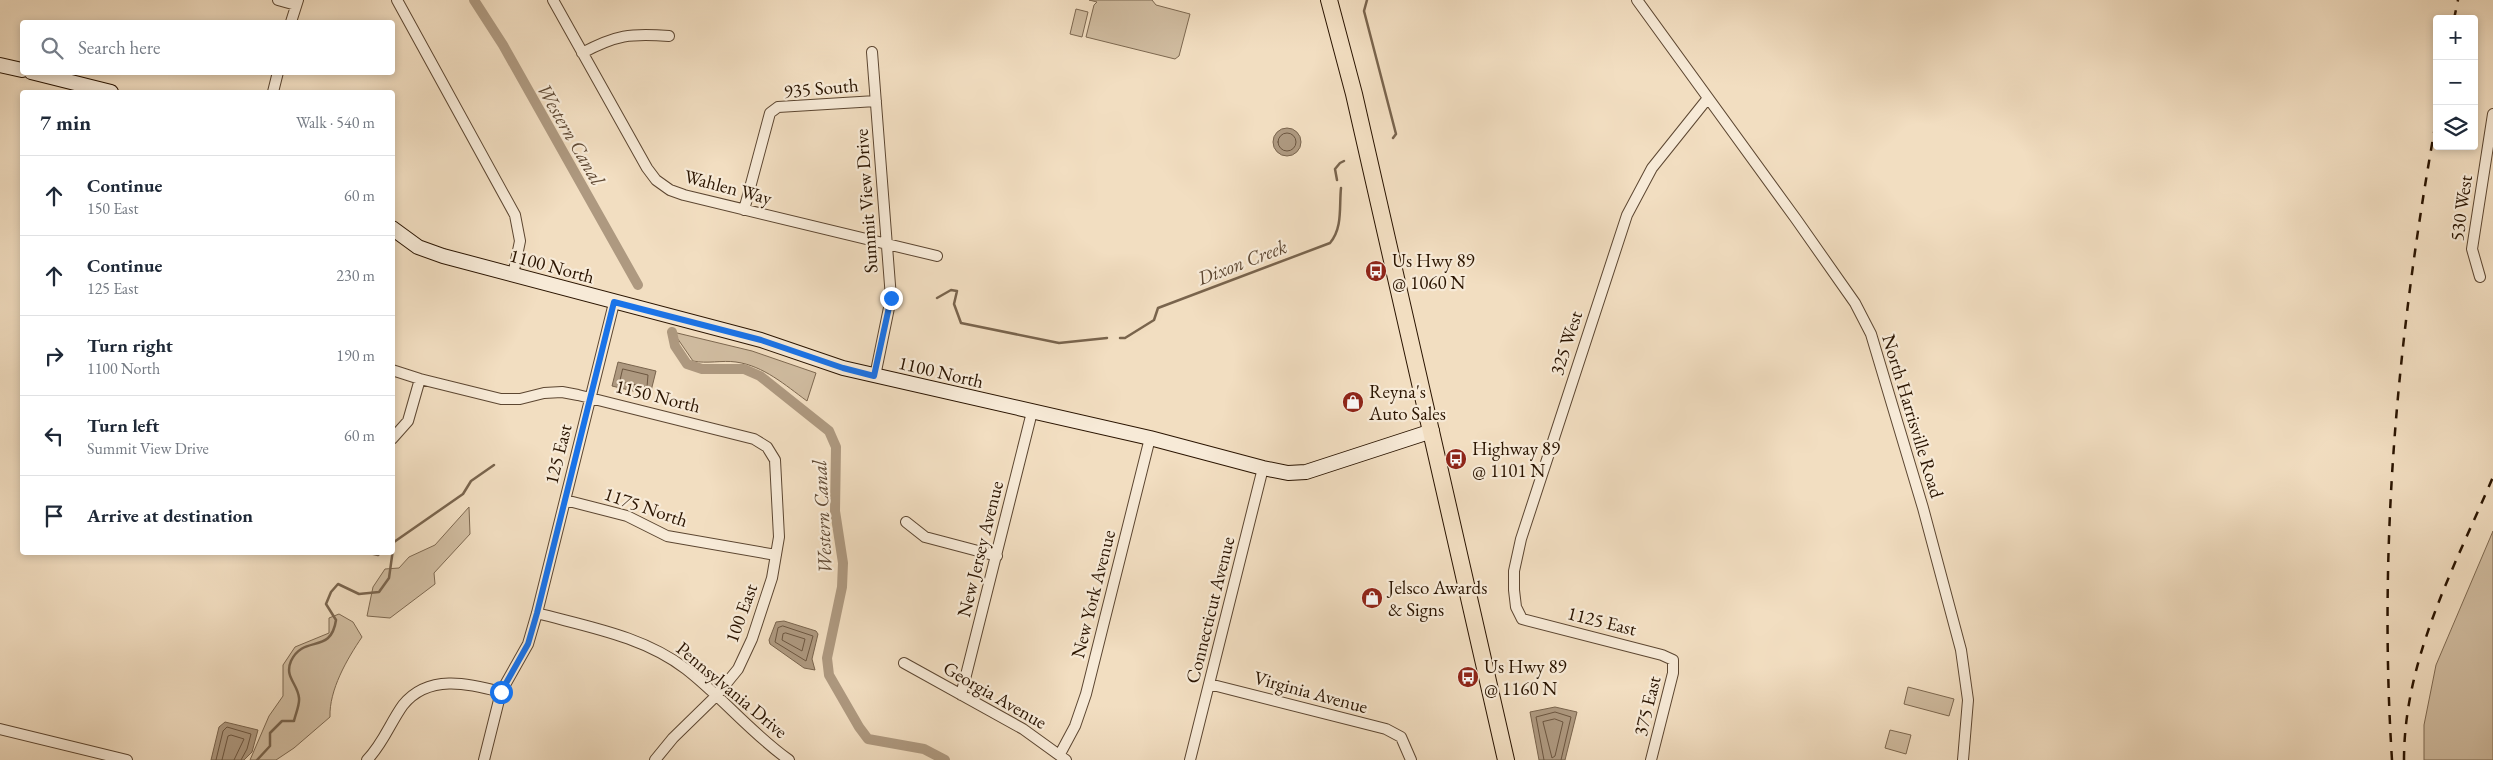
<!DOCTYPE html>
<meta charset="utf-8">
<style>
body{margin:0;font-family:"EB Garamond",serif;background:#f2f2f3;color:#1f2937}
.controls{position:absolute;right:15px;top:15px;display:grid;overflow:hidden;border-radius:5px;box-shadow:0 2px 8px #0003}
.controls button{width:45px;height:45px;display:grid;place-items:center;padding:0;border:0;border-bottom:1px solid #e0e1e3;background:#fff;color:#1f2937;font:25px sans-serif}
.stop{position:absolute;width:15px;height:15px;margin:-11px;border:4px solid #1a73e8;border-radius:50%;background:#fff}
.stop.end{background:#1a73e8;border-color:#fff;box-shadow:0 1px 5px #0008}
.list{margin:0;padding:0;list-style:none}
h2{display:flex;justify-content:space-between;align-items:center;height:65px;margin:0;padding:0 20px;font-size:21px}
h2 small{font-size:16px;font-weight:400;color:#747a83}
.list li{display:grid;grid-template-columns:32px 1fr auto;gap:15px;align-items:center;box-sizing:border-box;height:80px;padding:0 20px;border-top:1px solid #e0e1e3}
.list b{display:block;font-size:19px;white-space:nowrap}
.list p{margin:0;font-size:16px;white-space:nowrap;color:#747a83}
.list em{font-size:16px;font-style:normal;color:#747a83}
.icon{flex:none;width:28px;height:28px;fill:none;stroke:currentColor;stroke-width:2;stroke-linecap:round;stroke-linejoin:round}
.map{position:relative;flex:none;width:2493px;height:760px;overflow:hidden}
.search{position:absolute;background:#fff;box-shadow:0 2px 8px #0003;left:20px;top:20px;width:375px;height:55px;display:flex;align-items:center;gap:12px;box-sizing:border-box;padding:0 18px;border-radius:5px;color:#747a83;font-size:19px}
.panel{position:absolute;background:#fff;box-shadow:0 2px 8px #0003;left:20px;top:90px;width:375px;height:465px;border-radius:5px}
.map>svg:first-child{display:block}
</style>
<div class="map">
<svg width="2493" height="760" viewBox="0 0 2493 760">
<rect width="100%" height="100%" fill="#f2dec1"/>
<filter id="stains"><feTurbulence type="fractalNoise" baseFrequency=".004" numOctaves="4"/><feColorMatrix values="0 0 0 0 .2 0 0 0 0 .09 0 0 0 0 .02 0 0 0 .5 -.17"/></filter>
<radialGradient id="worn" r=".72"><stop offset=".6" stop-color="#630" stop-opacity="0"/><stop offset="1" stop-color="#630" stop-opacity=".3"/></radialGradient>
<path fill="#d0bca0" stroke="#7d6850" d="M1089,0H1152L1156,5L1190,14L1179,56L1175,59L1086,37L1094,5L1097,2Z
M1076,9L1088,12L1082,37L1070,34Z
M673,332L752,351L816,373L807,401C785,385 764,366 736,362C722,360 707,364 693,361Z
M469,507L470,534L434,573L435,584L390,618L367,616L373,587L385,569L399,568L409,557L435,545Z
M2493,531V760H2424V725L2436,665Z
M339,614L353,622L362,637C347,659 329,690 330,717L294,748L276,760H250L269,716L283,696V665L295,647L329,633V618Z
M1908,687L1954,699L1949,716L1904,704Z
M1890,730L1911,735L1906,754L1885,748Z"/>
<path fill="#ae9980" stroke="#79644d" d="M1273 142a14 14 0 1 1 28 0a14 14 0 1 1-28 0Z
M618,362L656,371L650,395L612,386Z
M784,621L816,631L818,634L812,659L815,670L804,668L770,644L769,640L776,622Z
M1555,707L1577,712L1565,760H1539L1530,712Z
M225,722L258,730L252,752L244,760H211L219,727Z"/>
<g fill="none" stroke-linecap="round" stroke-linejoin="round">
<path stroke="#6c5640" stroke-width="1" d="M1278 142a9 9 0 1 1 18 0a9 9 0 1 1-18 0Z
M623,369L648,375L647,387L620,382Z
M783,626L813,636L806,661L775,642L778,628Z
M786,633L805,639L802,651L782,640L783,634Z
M1555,719L1563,722L1555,756L1552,758L1543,722Z
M216,760L223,731L227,727L251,734L247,749L241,760
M222,760L228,736L231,735L244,739L234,760
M1544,760L1536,717L1555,712L1571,717L1561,760"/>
<path stroke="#79644d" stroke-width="2.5" d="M1367,0L1364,11L1396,134L1393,138
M1337,180L1335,169L1340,163L1344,161
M937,298L951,290L957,291L954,304L961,323L1059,343L1107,338
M1120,338H1125L1154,320L1158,308L1330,243C1343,228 1339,206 1341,188
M365,552L378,555L381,552
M257,760L270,746V733L282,721H294C295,715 300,705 299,698C298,684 284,677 291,661C304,634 331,655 336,620L326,604L331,592L338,584L359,594L379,592L389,578L394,542L463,494L471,481L494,465"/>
<path stroke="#ae9980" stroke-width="10" d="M474,0L503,45L638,285
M672,332L675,346L687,364L702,369H744L760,376L829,431L836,447L835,511L843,563L842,587L827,658L829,675L859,727L868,739L924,749L945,760"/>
<g stroke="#5c4631" stroke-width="12">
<path id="street" d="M278,0L296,5
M397,0L515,215L520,241L513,275
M553,0L647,168L656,180L670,190L684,195L937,256
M1637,0L1796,219L1855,303L1871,334L1923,508L1961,650L1968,700L1963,760
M291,22L298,0
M872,52L891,298L875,376
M582,53C616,35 630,33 669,36
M273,92L278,72
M744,210L770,113L778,107L876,101
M2480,277L2472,249L2493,114
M392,370L420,379L501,399H520L544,393L562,392L578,395L754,439L767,447L775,460L779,537L772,578L752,639L738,669L716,696L673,738L655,760
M392,439L408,421L420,379
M565,500L627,516L667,536L776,555
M906,522L925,537L997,556
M537,613C588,627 643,636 686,669C722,697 752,734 789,760
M904,663L1023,729L1066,760
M1209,684L1386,729L1401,737L1411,760
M961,695L1032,412
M0,729L127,760
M1060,754L1075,726L1086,694L1150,438
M367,760C383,744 390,723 403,705C428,674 468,683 501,692
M484,760L501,692L528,644L537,613L614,303
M1190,760L1263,468
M1651,760L1673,673V660L1662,655L1522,619L1516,607L1514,590V571L1521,539L1627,215L1652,168L1708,98"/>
</g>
<g stroke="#2a1401" stroke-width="16">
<path id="secondary" d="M0,65L22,70
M31,72L111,92
M392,228L418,247L443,256L761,340L843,368L1150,438L1263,468L1288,473L1306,472L1432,431"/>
</g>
<g stroke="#2a1401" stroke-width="18">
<path id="primary" d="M1329,0L1354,94L1506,760"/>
</g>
<use href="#street" stroke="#f7ead7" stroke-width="10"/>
<use href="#secondary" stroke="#f7ead7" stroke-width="14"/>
<use href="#primary" stroke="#f2dec1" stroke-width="16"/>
<path stroke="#2a1401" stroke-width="2.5" stroke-dasharray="9 9" stroke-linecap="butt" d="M2454,19L2458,0
M2392,760C2378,542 2398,331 2437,116
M2404,760C2404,659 2454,568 2493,477"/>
</g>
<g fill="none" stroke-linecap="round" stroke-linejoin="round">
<path stroke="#1a73e8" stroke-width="6" d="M501,692L528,644L537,613L614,302L761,340L843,368L874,376L891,298"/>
</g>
<defs>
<g id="bus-disc" transform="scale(1.125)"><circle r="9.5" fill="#8f2418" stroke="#f7ead7"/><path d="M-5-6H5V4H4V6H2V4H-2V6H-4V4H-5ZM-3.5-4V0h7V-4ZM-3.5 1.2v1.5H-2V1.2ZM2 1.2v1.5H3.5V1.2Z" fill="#fff"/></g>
<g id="shop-disc" transform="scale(1.125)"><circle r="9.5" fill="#8f2418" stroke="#f7ead7"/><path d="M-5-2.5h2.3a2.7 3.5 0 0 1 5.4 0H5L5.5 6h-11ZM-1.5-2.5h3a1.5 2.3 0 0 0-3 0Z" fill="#fff"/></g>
</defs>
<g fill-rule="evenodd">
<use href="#bus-disc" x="1376" y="271"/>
<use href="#shop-disc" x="1353" y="402"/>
<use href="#bus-disc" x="1456" y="459"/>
<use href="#shop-disc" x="1372" y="598"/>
<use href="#bus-disc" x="1468" y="677"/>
</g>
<g text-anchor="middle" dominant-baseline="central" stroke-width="4.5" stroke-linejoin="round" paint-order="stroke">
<g font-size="19" fill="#2a1401" stroke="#f7ead7">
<text transform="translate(821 88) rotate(-5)">935 South</text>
<text transform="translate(728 187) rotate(15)">Wahlen Way</text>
<text transform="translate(866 201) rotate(-94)">Summit View Drive</text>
<text transform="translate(2461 208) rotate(-82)">530 West</text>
<text transform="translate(552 266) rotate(15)">1100 North</text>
<text transform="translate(1566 343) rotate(-72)">325 West</text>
<text transform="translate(941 372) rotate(13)">1100 North</text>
<text transform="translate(658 396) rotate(14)">1150 North</text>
<text transform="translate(1913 416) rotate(73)">North Harrisville Road</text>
<text transform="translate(558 454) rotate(-76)">125 East</text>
<text transform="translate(646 507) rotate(19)">1175 North</text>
<text transform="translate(980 549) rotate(-76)">New Jersey Avenue</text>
<text transform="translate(1093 594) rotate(-76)">New York Avenue</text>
<text transform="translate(1210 610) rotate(-76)">Connecticut Avenue</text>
<text transform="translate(741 613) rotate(-70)">100 East</text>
<text transform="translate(1602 621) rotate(14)">1125 East</text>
<text transform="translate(732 690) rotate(40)">Pennsylvania Drive</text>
<text transform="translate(1311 692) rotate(15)">Virginia Avenue</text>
<text transform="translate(995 695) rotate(30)">Georgia Avenue</text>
<text transform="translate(1647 706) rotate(-76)">375 East</text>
</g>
<g font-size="19" fill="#2a1401" stroke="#f7ead7" text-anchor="start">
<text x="1392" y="260">Us Hwy 89<tspan x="1392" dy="22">@ 1060 N</tspan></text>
<text x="1369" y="391">Reyna's<tspan x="1369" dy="22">Auto Sales</tspan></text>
<text x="1472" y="448">Highway 89<tspan x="1472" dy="22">@ 1101 N</tspan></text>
<text x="1388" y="587">Jelsco Awards<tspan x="1388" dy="22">&amp; Signs</tspan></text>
<text x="1484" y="666">Us Hwy 89<tspan x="1484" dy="22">@ 1160 N</tspan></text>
</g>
<g font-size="20" font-style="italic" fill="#5f4934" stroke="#f7ead7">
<text transform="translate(571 134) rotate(60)">Western Canal</text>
<text transform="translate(1242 262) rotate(-21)">Dixon Creek</text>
<text transform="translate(822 517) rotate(-93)">Western Canal</text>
</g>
</g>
<rect width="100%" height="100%" filter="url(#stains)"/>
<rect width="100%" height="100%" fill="url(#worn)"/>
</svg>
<div class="controls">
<button>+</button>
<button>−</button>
<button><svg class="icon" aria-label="layers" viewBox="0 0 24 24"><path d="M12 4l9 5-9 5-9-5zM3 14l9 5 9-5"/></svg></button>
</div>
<div class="stop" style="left:501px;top:692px"></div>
<div class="stop end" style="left:891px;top:298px"></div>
<div class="search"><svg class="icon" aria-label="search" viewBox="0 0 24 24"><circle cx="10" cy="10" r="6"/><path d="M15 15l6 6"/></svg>Search here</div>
<section class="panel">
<h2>7 min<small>Walk · 540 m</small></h2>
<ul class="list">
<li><svg class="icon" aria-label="ahead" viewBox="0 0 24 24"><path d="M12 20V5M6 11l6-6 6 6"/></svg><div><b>Continue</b><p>150 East</p></div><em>60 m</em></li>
<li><svg class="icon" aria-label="ahead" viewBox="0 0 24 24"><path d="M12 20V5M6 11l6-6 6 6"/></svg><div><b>Continue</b><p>125 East</p></div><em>230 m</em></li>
<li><svg class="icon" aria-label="right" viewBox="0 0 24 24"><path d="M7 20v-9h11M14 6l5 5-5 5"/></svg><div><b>Turn right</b><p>1100 North</p></div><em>190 m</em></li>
<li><svg class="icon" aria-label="left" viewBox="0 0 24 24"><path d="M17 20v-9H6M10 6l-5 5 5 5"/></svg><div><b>Turn left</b><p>Summit View Drive</p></div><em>60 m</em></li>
<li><svg class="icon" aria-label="arrive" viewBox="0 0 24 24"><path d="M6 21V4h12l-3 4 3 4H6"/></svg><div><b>Arrive at destination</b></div></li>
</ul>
</section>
</div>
